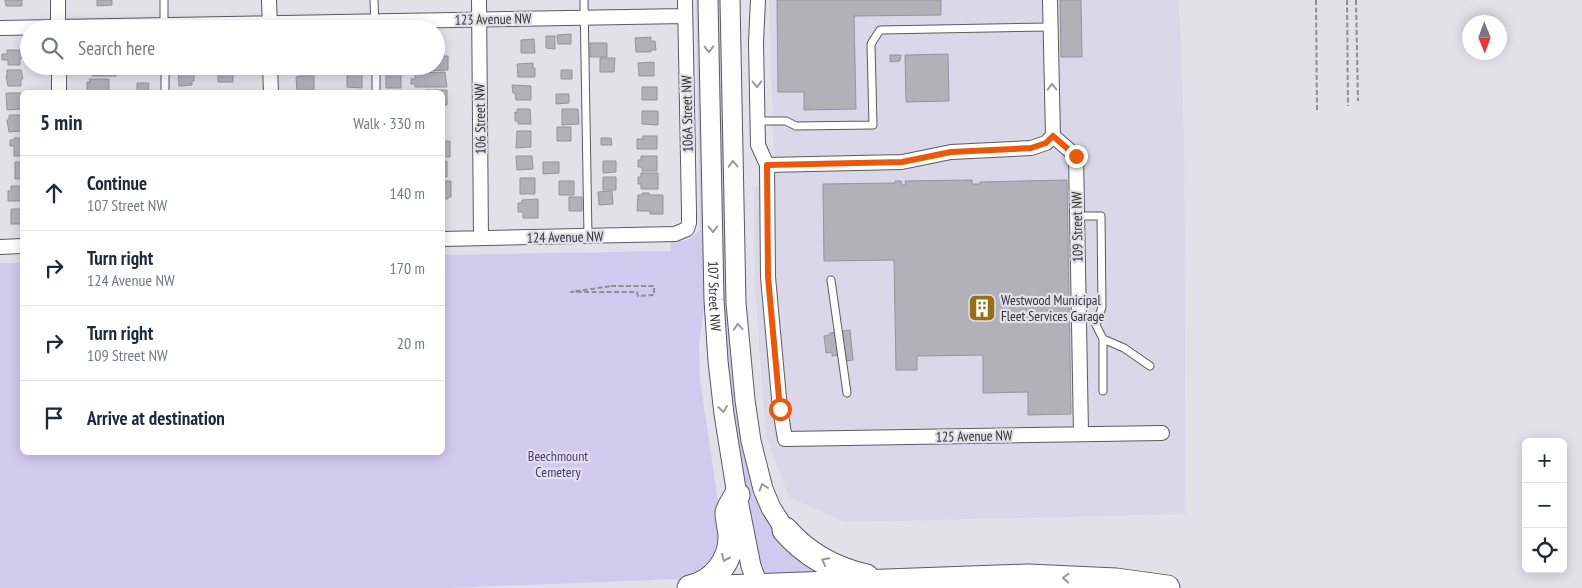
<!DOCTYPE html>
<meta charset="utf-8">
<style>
body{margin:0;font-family:"PT Sans Narrow",sans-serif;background:#f2f2f3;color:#1f2937}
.controls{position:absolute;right:15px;bottom:15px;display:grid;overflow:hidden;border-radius:8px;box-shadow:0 2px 12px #0003}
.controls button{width:45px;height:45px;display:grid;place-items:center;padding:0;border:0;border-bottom:1px solid #e0e1e3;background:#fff;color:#1f2937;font:25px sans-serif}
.compass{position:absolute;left:1462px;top:15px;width:45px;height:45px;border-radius:50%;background:#fff;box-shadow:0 2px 12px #0003;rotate:179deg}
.stop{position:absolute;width:15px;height:15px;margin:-11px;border:4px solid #ea580c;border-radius:50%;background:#fff}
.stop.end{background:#ea580c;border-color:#fff;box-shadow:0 1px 5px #0008}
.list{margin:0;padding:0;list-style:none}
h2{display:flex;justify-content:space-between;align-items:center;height:65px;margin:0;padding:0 20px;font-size:21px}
h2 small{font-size:16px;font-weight:400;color:#747a83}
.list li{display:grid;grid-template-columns:32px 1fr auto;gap:15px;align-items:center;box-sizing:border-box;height:75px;padding:0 20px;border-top:1px solid #e0e1e3}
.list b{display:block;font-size:19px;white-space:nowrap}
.list p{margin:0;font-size:16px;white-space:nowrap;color:#747a83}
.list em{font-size:16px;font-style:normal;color:#747a83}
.icon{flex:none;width:28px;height:28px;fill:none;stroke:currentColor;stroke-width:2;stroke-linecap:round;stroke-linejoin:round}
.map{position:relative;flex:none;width:1582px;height:588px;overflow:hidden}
.search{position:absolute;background:#fff;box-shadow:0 2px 12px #0003;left:20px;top:20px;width:425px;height:55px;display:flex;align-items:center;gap:12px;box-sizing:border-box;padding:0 18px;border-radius:28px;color:#747a83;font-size:19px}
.panel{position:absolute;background:#fff;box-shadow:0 2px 12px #0003;left:20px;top:90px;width:425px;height:365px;border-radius:8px}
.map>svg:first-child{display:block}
</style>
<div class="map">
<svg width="1582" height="588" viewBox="0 0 1582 588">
<rect width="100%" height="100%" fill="#e2e0e9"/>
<path fill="#dad7e8" d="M769,0H1179L1184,136L1186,514L844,522L789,497L766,436L755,287L754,187L775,186Z"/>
<path fill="#d1caef" d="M696,0H701L705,300L699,346L700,380L723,535L712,566L684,581L677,579L449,588H0V263H22V452H442L443,255L671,251L670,241C684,242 692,240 700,229Z
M717,0H724L749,470L830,573L764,576L759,565L738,453L730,399L724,323Z"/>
<path fill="#b2b0b9" stroke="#95939c" d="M5,0H22V6H6Z
M97,0H112V5L97,6Z
M777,0H941V15L854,16L856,109L804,110V92H778Z
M1060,0H1081L1082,57H1061Z
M571,34V44H558L557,35Z
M546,36H555V49L546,48Z
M651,37V41H655L656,50H651V52H636L635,38Z
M534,39L535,53H521V40Z
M590,43H607V57H590Z
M7,50H21V53H24V58H20V65H8V60H2V54H7Z
M948,54L949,101L906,102L905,55Z
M890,55H901L900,61L890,62Z
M436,56H448V70L429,71V66H436Z
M600,58H615L614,72H600Z
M654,62V76H639L638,63Z
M533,63V68H535V77H518L517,64Z
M92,66H116V76H92Z
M136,66H151V73H136Z
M178,66H194V81H192V85L179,86Z
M302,66H327V73H302Z
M344,66H358L359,72H345Z
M389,66H403V71L389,72Z
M218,69H233V82H218Z
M7,70H21L23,79H21V86H8L6,76H7Z
M561,70H572V79H561Z
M445,72L447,87H415V84H411V79H415V73Z
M347,73H362V88L347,87Z
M386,73H401V88H386Z
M299,76H314V90L297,91L296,77Z
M89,79H109V92H87V82H90Z
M137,83H149L148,91H137Z
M512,85L531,86V100H516L515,93H513Z
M642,87H657V100H642Z
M425,90H447V105H442V92H425Z
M6,93H21L22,109L7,110Z
M556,94H569V103L556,104Z
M517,109H530L531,124H518V121H515V112L517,113Z
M562,109H578L579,124L562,125Z
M642,111H658V125L642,124Z
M9,115H22V131L9,132L7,120H9Z
M557,127H571V141H557Z
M517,131H531V147L516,148Z
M643,136H657V149H637V139H643Z
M14,138H22V156H14V146H10V140H14Z
M601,138H611L612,145H601Z
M442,141H450V157H442Z
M516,156H532L533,169L517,170Z
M641,156H657V171H642V167H638V160H641Z
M442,161H447V177L442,176Z
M603,161H616V172L603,173Z
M15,162H22V179H15Z
M543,162H559V173L543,174Z
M641,173H658V189H641V184H638V177H641Z
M603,177H616V190H603Z
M520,178H535V194H520Z
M972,180V184H980V182L1067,180L1071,414L1028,415V392L983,393V355L917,356V370H896L894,260L824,261L823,184L895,183V181H901L902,185H906L905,181Z
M442,181H451V197H448V199H442Z
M559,181H574V195H559Z
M11,186H22V201H8V191H11Z
M612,191L613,204L599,205L598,192Z
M642,193H649V195H663V214H650V211H637L638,195H642Z
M569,197H582V211H569Z
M538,199V218H523V212H518V203H522V200Z
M11,209H22V224H11Z
M850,330L853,360L846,361V354L832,356V352L826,353L824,336L830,335V333Z"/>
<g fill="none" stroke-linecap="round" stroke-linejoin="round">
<g stroke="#5b5a62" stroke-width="9">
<path id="lane" d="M164,0V27
M374,0L375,29
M584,0L588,236
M165,66V92
M376,66V92
M758,121H786L796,126L873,125L871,44L880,30L1051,27
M1077,216H1101L1102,307L1096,325L1103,339L1124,348L1150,366
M831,280L847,393
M1103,339V391"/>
</g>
<g stroke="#5b5a62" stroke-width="16">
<path id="street" d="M58,0V29
M269,0L270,29
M479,0L481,238
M758,0L756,42L758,145L767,165L768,277L780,409L785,439L1162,433
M1050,0L1053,136L1076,156L1081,434
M0,28L685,16
M59,66V92
M270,66L271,92
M767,165L902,162L951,152L1031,148L1046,143L1053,136
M442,239L675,234L687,229L689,223V212L685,0
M0,247L22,246"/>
</g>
<g stroke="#5b5a62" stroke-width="21">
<g id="secondary">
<path id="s1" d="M708,0L714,300L718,361L724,414L737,495L751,566L759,588"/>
<path d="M730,0L736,303L745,400L751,441L763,489L771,508L785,530"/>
</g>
</g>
<g stroke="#5b5a62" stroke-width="27">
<path id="highway" d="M785,530C806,554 835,570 866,577
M690,588C714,583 731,561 731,537C731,529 728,520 728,513C729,507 735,500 737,495
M722,588L1028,577L1116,581L1167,588"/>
</g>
<path stroke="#908e95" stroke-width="2" stroke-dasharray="5 2.5" stroke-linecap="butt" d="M1316,0L1317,110
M1347,0L1348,106
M1356,0L1358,101
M611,286H654V295L638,296L637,292H571Z"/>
<use href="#lane" stroke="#fff" stroke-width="7"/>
<use href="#street" stroke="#fff" stroke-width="14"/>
<use href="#secondary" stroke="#fff" stroke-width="19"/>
<use href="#highway" stroke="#fff" stroke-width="25"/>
</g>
<defs><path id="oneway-chevron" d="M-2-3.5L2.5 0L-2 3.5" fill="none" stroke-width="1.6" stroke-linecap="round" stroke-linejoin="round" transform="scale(1.25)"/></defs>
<g stroke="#9a999b">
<use href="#oneway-chevron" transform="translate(709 49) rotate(89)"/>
<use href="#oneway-chevron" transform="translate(757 84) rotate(89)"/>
<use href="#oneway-chevron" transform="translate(1052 87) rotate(-91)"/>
<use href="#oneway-chevron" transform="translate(733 164) rotate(-91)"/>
<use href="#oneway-chevron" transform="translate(713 229) rotate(89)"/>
<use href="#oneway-chevron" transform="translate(738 327) rotate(-94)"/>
<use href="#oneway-chevron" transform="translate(723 409) rotate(83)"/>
<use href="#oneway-chevron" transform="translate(763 487) rotate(-108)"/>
<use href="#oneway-chevron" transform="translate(725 558) rotate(114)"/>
<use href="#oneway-chevron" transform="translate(825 561) rotate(-152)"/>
<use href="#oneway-chevron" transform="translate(1066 578) rotate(-178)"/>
</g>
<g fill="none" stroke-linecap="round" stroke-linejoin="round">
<path stroke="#ea580c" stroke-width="6" d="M780,409L768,277L767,165L902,162L951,152L1031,148L1046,143L1053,136L1076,156"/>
</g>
<defs>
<g id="building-square" transform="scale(1.4375)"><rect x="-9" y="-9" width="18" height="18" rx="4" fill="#947018" stroke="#e2e0e9"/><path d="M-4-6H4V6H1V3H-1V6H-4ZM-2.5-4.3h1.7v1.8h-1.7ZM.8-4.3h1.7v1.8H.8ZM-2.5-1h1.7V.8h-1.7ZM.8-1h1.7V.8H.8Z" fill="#fff"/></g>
</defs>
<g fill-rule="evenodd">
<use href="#building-square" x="982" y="308"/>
</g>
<g text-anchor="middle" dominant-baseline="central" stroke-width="4.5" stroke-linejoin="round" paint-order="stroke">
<g font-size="14" fill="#343337" stroke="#e2e0e9">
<text transform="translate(493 19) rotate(-1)">123 Avenue NW</text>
<text transform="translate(687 114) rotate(-91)">106A Street NW</text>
<text transform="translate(480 119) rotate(-91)">106 Street NW</text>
<text transform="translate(1077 227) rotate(-91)">109 Street NW</text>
<text transform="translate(565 237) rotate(-1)">124 Avenue NW</text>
<text stroke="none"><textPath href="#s1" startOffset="296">107 Street NW</textPath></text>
<text transform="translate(974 436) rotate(-1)">125 Avenue NW</text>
</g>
<g font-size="14" fill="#343337" stroke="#e2e0e9" text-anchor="start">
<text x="1001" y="300">Westwood Municipal<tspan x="1001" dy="16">Fleet Services Garage</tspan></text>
</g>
<g font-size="14" fill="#4b3979" stroke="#e2e0e9">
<text x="558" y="456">Beechmount<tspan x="558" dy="16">Cemetery</tspan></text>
</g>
</g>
</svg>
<div class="controls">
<button>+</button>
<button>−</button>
<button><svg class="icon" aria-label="locate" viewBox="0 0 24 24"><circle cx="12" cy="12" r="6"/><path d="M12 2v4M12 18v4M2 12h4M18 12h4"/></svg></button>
</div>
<svg class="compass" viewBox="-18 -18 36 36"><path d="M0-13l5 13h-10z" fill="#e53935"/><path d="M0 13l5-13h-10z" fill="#747a83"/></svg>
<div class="stop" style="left:780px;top:409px"></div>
<div class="stop end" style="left:1076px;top:156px"></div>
<div class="search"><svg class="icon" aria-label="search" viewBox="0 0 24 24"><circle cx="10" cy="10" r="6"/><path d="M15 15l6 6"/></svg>Search here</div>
<section class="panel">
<h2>5 min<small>Walk · 330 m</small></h2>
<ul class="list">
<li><svg class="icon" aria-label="ahead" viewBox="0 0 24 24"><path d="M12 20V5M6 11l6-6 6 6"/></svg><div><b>Continue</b><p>107 Street NW</p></div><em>140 m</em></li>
<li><svg class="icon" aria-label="right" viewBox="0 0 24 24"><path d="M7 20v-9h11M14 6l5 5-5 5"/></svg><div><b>Turn right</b><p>124 Avenue NW</p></div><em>170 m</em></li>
<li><svg class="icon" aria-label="right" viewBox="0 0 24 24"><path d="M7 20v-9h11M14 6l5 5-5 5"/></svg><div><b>Turn right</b><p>109 Street NW</p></div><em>20 m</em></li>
<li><svg class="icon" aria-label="arrive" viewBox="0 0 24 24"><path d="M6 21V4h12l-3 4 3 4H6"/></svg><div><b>Arrive at destination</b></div></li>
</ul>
</section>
</div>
